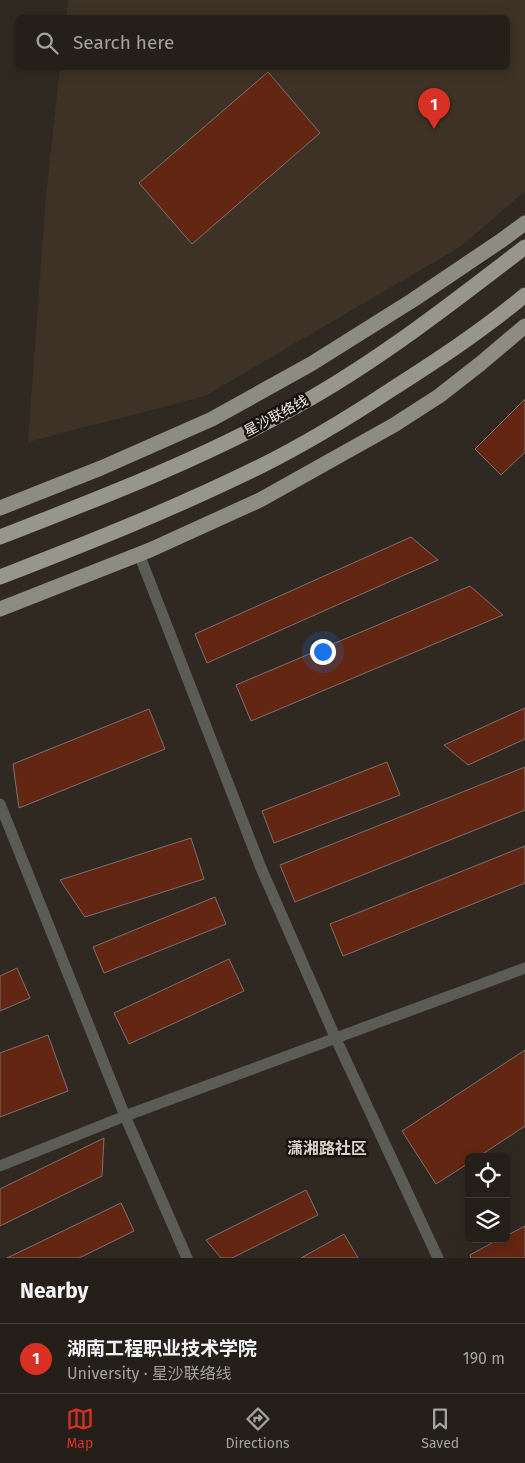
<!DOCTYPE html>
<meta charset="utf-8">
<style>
body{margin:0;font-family:"Fira Sans","Noto Sans SC",sans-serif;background:#302c26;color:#f1f3f6}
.controls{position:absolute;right:15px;bottom:15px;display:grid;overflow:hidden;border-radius:8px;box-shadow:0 2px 12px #0003}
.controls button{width:45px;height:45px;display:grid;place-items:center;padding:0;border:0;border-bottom:1px solid #413d38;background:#241f19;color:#f1f3f6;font:25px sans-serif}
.you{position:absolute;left:322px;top:651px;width:18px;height:18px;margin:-12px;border:4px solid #fff;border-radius:50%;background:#1a73e8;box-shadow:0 0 0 8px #1a73e833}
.badge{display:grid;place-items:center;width:32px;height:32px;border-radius:50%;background:#d93025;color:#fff;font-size:16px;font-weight:700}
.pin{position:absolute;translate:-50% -41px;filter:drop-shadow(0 1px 2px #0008)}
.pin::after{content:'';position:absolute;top:26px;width:18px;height:15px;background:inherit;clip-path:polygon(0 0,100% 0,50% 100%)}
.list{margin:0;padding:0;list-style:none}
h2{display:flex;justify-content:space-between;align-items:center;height:65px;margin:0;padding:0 20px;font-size:21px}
h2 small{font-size:16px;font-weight:400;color:#a3a2a2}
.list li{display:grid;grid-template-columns:32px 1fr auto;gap:15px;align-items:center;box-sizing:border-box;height:70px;padding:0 20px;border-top:1px solid #413d38}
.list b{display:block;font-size:19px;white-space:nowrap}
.list p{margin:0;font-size:16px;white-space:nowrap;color:#a3a2a2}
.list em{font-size:16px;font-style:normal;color:#a3a2a2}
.icon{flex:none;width:28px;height:28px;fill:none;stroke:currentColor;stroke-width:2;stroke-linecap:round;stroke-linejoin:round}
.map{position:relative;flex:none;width:525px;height:1258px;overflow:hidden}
.search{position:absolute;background:#241f19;box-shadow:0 2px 12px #0003;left:15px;right:15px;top:15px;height:55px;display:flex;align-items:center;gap:12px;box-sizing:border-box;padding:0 18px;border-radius:8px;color:#a3a2a2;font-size:19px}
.sheet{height:135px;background:#241f19}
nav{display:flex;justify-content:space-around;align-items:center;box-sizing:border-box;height:70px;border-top:1px solid #413d38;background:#241f19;font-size:14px;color:#a3a2a2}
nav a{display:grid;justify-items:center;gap:2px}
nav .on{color:#d93025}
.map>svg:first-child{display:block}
</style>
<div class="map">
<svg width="525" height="1258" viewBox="0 0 525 1258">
<rect width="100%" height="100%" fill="#302921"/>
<path fill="#3d3225" d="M68,0H525V191L460,247L205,396L28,442L46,195L60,68H508V18L66,17Z"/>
<path fill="#632612" stroke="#7d706c" d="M268,72L320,133L192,244L139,183Z
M525,399V452L501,475L475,449Z
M411,537L438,560L207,663L195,634Z
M470,586L503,615L251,721L236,685Z
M525,708V739L468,765L444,745Z
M149,709L165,749L19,808L13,764Z
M387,762L400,795L274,843L262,811Z
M525,767V810L295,902L280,865Z
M191,838L204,879L85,917L60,880Z
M525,846V883L343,956L330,924Z
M215,897L226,924L104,973L93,947Z
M229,959L244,991L129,1044L114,1013Z
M17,968L30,998L0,1011V976Z
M48,1035L68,1091L0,1117V1053Z
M525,1050V1126L478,1157H469V1163L436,1184L402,1131Z
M104,1138L102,1176L0,1226V1189Z
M306,1190L318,1215L232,1258H221L206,1240Z
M121,1203L134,1231L79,1258H7Z
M525,1226V1258H471L470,1255L499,1239H506V1236Z
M344,1234L358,1258H301Z"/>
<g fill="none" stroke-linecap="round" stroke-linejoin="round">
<path stroke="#5c5c57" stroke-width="11" d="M139,554L261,868L336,1039L438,1258
M0,804L125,1116L187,1258
M0,1166L125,1116L525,968"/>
<path stroke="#8c8c82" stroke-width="15" d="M0,508L101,468L212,419L311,364L413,300L502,240L525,223
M0,609L150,550L260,500L394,425L439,396L480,364L525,326"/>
<path stroke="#96968a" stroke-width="15" d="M0,537C106,496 212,455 311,398C387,354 456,300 525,247
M0,577C88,543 176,508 261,466C305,444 348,418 389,391C436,361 482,331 525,295"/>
</g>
<g text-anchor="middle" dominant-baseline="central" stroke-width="5" stroke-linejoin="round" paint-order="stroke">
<g font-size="14" fill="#f2eee8" stroke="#15120f">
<text transform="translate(276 416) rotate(-28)">星沙联络线</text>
</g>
<g font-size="16" font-weight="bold" fill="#dbd2c8" stroke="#15120f">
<text x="327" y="1148">潇湘路社区</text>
</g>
</g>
</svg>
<div class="controls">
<button><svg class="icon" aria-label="locate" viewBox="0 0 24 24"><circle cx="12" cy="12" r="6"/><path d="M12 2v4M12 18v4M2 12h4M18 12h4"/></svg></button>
<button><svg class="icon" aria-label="layers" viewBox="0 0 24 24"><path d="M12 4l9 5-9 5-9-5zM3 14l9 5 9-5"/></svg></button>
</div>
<div class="you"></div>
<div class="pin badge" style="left:434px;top:129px">1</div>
<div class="search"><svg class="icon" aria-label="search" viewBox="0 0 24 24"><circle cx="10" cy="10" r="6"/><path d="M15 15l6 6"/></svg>Search here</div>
</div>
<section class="sheet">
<h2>Nearby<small></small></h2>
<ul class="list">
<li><span class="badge">1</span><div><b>湖南工程职业技术学院</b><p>University · 星沙联络线</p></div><em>190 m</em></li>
</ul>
</section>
<nav>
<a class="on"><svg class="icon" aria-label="map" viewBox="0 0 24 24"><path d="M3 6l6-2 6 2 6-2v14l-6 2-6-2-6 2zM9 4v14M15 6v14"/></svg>Map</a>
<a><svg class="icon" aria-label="directions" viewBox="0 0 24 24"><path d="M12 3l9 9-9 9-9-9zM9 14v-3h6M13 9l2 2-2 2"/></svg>Directions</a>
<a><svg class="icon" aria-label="saved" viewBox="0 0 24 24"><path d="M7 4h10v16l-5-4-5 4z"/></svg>Saved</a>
</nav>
